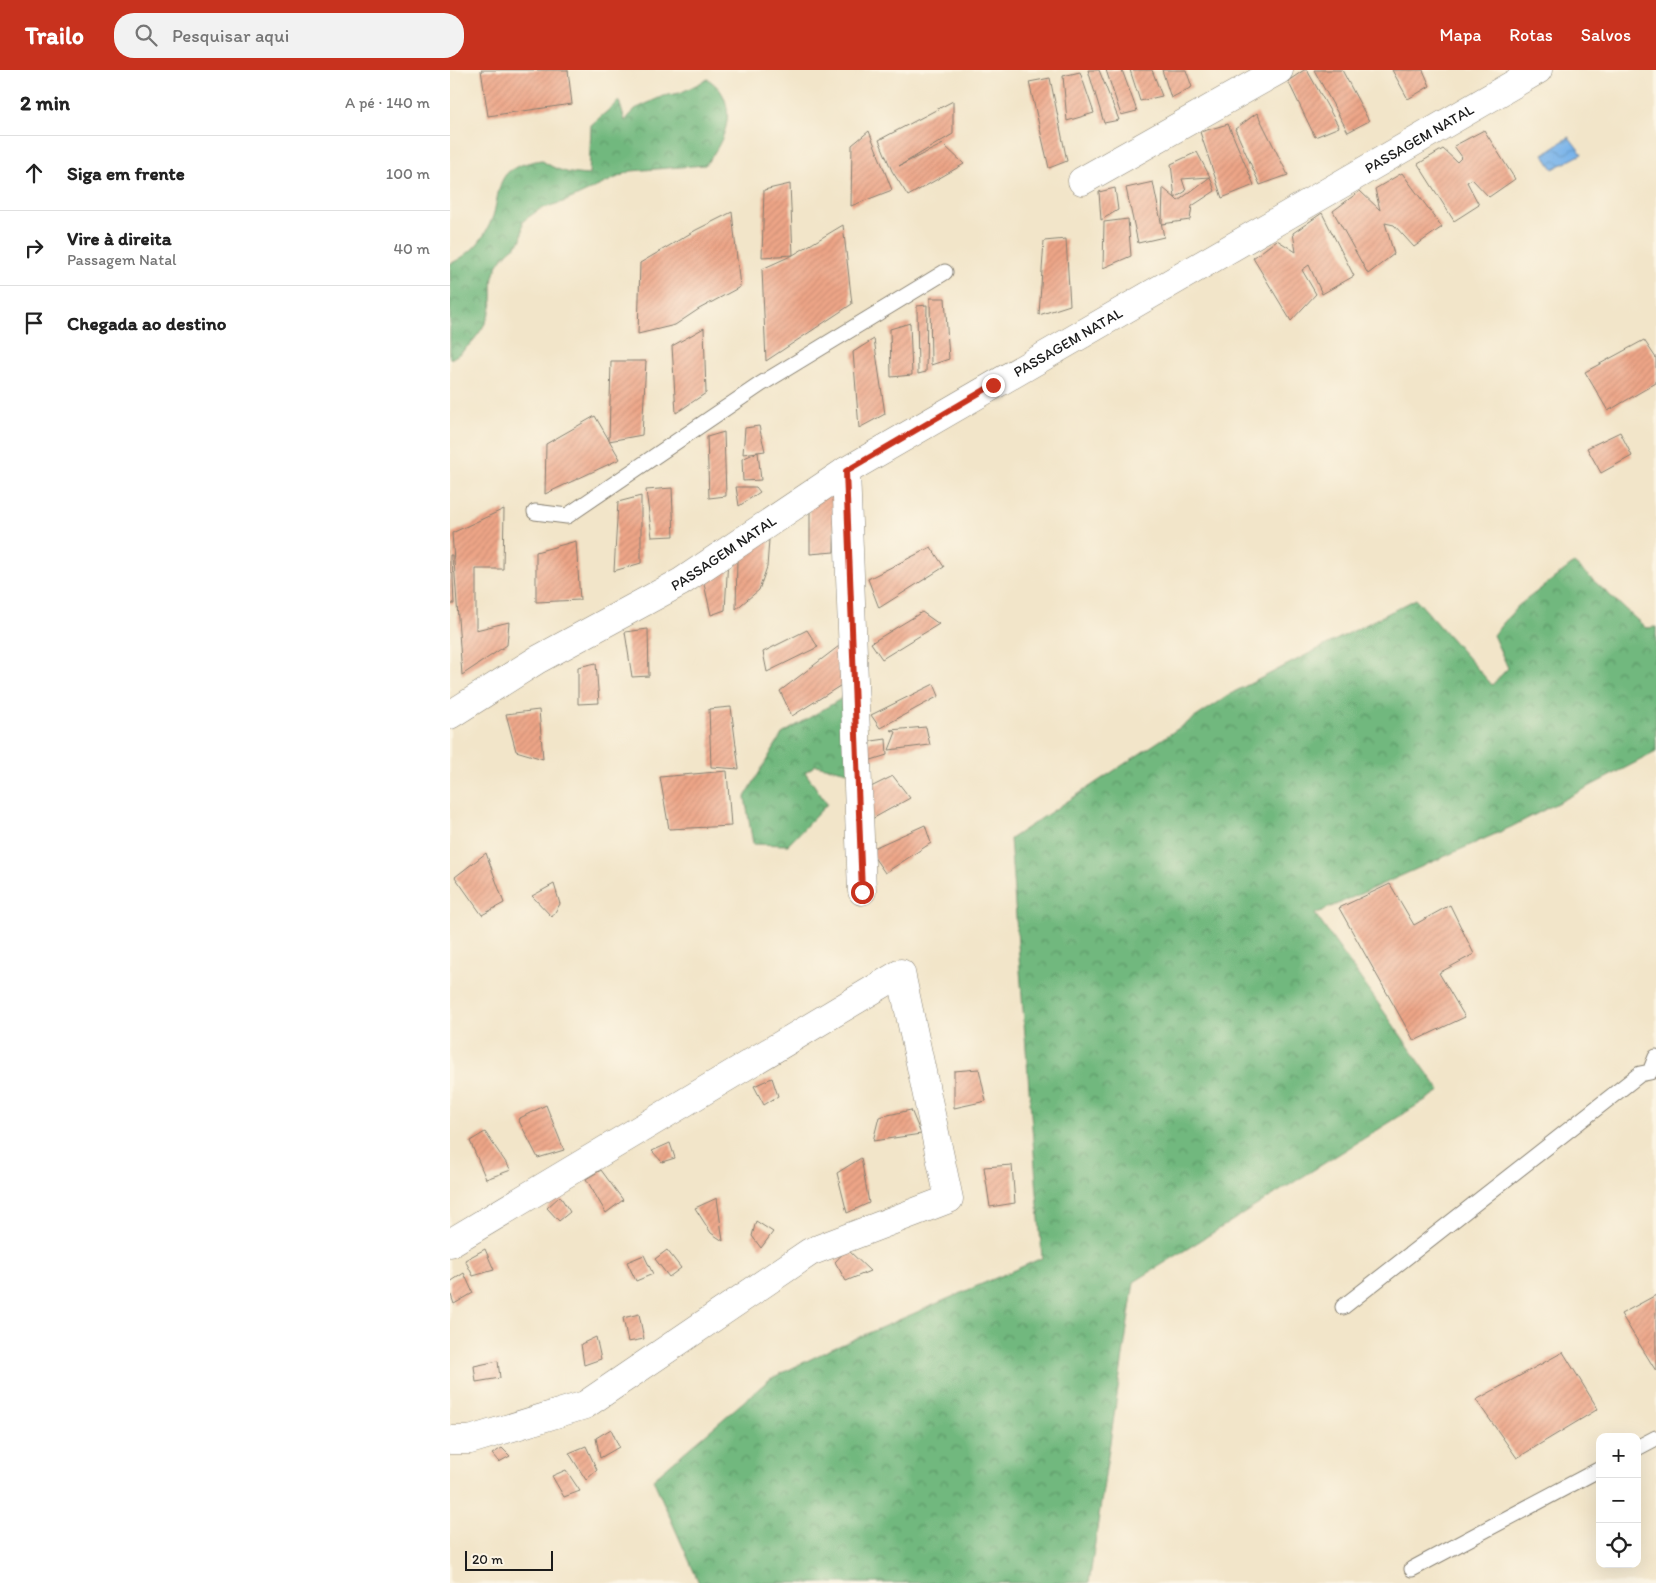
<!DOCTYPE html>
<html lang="pt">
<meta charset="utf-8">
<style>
body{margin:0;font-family:Itim,sans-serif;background:#f2f2f2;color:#222}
.controls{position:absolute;right:15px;bottom:15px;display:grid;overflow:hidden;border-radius:10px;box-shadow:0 5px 20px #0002}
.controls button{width:45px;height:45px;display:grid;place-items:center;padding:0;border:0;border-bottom:1px solid #e0e0e0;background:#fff;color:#222;font:25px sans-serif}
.scale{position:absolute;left:15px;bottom:12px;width:88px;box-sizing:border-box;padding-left:5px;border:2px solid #1c1c1c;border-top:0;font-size:14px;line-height:18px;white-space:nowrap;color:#1c1c1c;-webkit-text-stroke:4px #fcf5e5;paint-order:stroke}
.stop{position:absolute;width:15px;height:15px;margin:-11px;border:4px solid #c8321e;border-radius:50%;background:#fff}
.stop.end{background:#c8321e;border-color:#fff;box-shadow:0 1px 5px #0008}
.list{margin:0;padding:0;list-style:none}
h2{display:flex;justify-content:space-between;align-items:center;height:65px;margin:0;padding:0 20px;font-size:21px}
h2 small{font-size:16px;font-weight:400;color:#767676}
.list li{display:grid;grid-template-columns:32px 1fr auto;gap:15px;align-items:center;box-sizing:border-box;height:75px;padding:0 20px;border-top:1px solid #e0e0e0}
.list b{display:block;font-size:19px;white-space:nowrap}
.list p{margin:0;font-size:16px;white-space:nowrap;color:#767676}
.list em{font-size:16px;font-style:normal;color:#767676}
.icon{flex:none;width:28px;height:28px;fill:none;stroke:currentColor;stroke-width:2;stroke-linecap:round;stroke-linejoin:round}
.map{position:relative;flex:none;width:1206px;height:1513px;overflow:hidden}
header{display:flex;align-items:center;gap:30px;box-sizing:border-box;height:70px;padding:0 25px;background:#c8321e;color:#fff}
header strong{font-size:24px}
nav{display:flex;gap:28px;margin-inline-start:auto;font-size:18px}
.search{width:350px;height:45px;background:#f2f2f2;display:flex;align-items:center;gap:12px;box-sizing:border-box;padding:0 18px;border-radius:20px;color:#767676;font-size:19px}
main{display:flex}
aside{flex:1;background:#fff}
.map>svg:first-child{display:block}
</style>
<header>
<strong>Trailo</strong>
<div class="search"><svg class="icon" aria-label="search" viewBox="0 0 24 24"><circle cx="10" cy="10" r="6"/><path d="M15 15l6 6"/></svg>Pesquisar aqui</div>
<nav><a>Mapa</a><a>Rotas</a><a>Salvos</a></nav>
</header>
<main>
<aside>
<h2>2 min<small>A pé · 140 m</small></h2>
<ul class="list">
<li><svg class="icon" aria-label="ahead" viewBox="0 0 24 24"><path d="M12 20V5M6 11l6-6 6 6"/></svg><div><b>Siga em frente</b></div><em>100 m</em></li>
<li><svg class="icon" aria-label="right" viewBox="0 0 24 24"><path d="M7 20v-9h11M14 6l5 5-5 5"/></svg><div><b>Vire à direita</b><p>Passagem Natal</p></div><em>40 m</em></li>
<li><svg class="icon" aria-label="arrive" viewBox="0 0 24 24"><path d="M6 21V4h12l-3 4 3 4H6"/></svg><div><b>Chegada ao destino</b></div></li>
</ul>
</aside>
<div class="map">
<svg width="1206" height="1513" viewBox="0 0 1206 1513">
<defs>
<pattern id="forest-crowns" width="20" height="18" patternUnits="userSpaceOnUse" patternTransform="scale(1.25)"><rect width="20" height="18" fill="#71b87e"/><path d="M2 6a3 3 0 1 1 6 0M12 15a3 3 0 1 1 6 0" fill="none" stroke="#5c9566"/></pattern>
<pattern id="water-waves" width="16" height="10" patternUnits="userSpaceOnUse" patternTransform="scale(1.25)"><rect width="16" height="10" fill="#79b4ea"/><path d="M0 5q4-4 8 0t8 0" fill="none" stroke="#689ac8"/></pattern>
<pattern id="building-hatch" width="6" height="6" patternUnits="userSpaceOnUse" patternTransform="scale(1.25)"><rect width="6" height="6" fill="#eda587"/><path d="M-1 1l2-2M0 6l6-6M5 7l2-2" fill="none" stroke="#cb8d74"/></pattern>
</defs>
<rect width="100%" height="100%" fill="#fcf5e5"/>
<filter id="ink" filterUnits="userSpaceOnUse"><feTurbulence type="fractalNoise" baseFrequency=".02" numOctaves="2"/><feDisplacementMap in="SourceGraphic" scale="10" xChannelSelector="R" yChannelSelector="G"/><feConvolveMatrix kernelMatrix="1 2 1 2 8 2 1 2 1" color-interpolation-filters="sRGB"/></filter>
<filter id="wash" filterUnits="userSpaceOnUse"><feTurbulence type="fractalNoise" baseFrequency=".0096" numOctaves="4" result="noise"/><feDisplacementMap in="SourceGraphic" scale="20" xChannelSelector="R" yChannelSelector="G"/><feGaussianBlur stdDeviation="1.12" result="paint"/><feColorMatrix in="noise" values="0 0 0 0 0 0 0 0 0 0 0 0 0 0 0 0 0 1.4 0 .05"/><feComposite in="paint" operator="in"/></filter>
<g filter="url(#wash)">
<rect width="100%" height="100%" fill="#f2e5c9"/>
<path fill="url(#forest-crowns)" stroke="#466a4d" d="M258,9C262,12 267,16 270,20C287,45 272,75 255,95L181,101L116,131L90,139L73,151C72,157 73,166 70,171C68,175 62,178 59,181C55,185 50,191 47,197C40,209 43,218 42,231C41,252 19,281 0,289V194C22,183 34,170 43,146C48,131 47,109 61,100C70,94 81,92 91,90C107,101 119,104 139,105L141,55L169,31L175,51L185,39L213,26L230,23Z
M1124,493L1196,558L1206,557V682L1061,757L865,844L990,1021L684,1212L639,1513H249L203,1409L320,1309L377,1281L592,1188L560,769L784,622L966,529L1042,615L1058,598L1043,565L1068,536Z
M399,624L398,702L366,695L355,702L377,734L338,775L303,774L295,727L332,664Z"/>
<path fill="url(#water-waves)" stroke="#4a6883" d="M1119,67L1132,84L1103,99L1093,84Z"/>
<g id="blocks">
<path fill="url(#building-hatch)" d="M31,0H118L122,34L38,46Z
M638,0H649L669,50L654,53Z
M656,0H672L687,41L671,45Z
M680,0H702L712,26L690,31Z
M712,0H736L742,17L721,28Z
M854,0H857L889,57L865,67L838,11Z
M864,0H892L919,51L898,62Z
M942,0H973L980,16L958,29Z
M630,2L644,43L617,51L613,6Z
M600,8L617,91L599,98L579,12Z
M503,31V64L449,96L493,74L514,94L458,126L442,101L429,70Z
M807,43L838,105L810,115L785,59Z
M778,54L804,115L772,128L750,62Z
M1034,60L1065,109L1039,127L1022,109L1017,112L1029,135L1004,151L968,94L993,79L1007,92L1012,87L1004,76Z
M419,61L442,120L401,136L402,75Z
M747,82L760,107L732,109L736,121L725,128L728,131L760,107L765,121L742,136L740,150L712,154L713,118L725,128L721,94Z
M952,103L992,157L964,177L944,155L935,153L944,184L918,204L883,141L910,121L930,140L925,119Z
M703,112L714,167L688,173L676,118Z
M340,114L343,185L312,187L314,120Z
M665,118L668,140L651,150L649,122Z
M282,142L290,217L249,239L225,255L188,264L190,193L246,160Z
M872,143L904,206L872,224L859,195L852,200L866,224L841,251L803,188L827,170L846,182L843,163Z
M678,149L681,186L653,198L654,152Z
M393,155L402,234L316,291L312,199L343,185Z
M616,169L620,235L589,245L594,171Z
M480,228H495L499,289L481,295Z
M477,235L476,302L468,304L467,236Z
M460,253L462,305L441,307L440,259Z
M254,258L256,323L226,343L222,276Z
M424,269L435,344L409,358L403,282Z
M1194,270L1206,288V313L1158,341L1135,302Z
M161,291H196L192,365L159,371Z
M145,346L170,389L95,424L96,374Z
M309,356L315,381L293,384L295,358Z
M274,362L276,426L259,428L257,367Z
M1170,362L1182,386L1151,403L1137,378Z
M308,382L311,410L293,411L292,389Z
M286,417H306L310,422L289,436Z
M222,418L224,466L202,467L196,420Z
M385,419L384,482L360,484V428Z
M191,426V493L164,501L168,432Z
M54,439L53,499H26V560L59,552L57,575L12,605L2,463Z
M319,470L317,497L309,520L286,539L287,488Z
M126,471L130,530L86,532V482Z
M481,477L494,497L429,538L418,509Z
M0,485H2L4,534H0Z
M278,489L275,540L261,545L252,505Z
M472,542L489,554L432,589L421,573Z
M198,559L199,606L182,607L175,562Z
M357,560L368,577L317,602L313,582Z
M393,573V614L342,646L330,621Z
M146,593L149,633L128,634V597Z
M484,614L489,626L430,658L421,645Z
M281,637L289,699L261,697L259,639Z
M89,640L93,689L66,681L56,644Z
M476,657L480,675L439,680L446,662L440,660Z
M436,669L437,685L415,692V672Z
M277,701L281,756L219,759L210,707Z
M443,706L460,728L422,749L417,719Z
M475,755L481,773L435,803L419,780Z
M36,783L54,833L32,845L5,807Z
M104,814L110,834L102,847L82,826Z
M940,814L964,855L1000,835L1024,884L989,903L1015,947L964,971L889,838Z
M529,999L536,1031L504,1038V1001Z
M322,1008L328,1026L314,1035L304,1016Z
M96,1035L114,1080L88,1088L68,1049Z
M461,1040L471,1064L423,1071L429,1047Z
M35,1062L61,1100L36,1109L20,1071Z
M220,1073L225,1088L212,1092L202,1081Z
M411,1088L419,1133L397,1143L387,1103Z
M562,1095L565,1133L540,1137L534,1097Z
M151,1100L173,1130L156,1143L136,1109Z
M110,1126L120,1142L109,1151L97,1138Z
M267,1128L273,1171L261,1163L245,1138Z
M306,1151L323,1162L311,1178L302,1166Z
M35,1179L44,1200L23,1206L15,1190Z
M397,1179L420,1201L396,1211L385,1192Z
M217,1180L231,1198L219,1207L205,1189Z
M194,1185L203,1204L186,1211L177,1192Z
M14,1203L23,1223L4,1234L0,1222V1212Z
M1206,1225V1301L1171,1244Z
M189,1244L194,1269L178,1272L173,1248Z
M146,1267L151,1289L134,1295L131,1274Z
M1113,1282L1148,1339L1067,1388L1026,1330Z
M48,1291L50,1308L26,1312L24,1296Z
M161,1359L169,1377L150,1388L146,1368Z
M136,1376L147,1400L136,1410L119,1383Z
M52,1378L60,1386L49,1392L42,1384Z
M116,1400L130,1421L114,1427L102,1406Z"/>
</g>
</g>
<g filter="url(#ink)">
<use href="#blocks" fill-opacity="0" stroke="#878072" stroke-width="1"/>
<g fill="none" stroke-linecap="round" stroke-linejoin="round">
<g stroke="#878072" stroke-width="17">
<path id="lane" d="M85,442L117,446L311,314L495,202
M893,1237L1190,1004L1200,1002L1206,987
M1187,1378L1206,1368
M962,1499L1150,1399"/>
</g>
<g stroke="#878072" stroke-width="29">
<g id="street">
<path d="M632,111L829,0"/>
<path d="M396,401L412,821"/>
<path id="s1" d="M0,645L87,590L231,512L396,401L1088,0"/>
<path d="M0,1173L451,903L499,1129L360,1182L135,1335L20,1370H0"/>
</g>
</g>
<use href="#lane" stroke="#fff" stroke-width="15"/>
<use href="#street" stroke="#fff" stroke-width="28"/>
</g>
</g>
<g fill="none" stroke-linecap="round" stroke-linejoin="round" filter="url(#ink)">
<path stroke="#c8321e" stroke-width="6" d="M412,822L396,401L543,315"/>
</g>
<g text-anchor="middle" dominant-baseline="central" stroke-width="4" stroke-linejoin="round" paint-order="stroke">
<g font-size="15" fill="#1c1c1c" stroke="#fcf5e5">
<text stroke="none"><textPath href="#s1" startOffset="1128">PASSAGEM NATAL</textPath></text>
<text stroke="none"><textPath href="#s1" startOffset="722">PASSAGEM NATAL</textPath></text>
<text stroke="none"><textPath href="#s1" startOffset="318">PASSAGEM NATAL</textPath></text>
</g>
</g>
</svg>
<div class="controls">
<button>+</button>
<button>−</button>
<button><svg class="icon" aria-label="locate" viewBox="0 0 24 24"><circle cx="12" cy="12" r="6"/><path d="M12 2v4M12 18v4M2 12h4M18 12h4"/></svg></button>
</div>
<div class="scale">20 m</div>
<div class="stop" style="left:412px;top:822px"></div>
<div class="stop end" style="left:543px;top:315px"></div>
</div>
</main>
